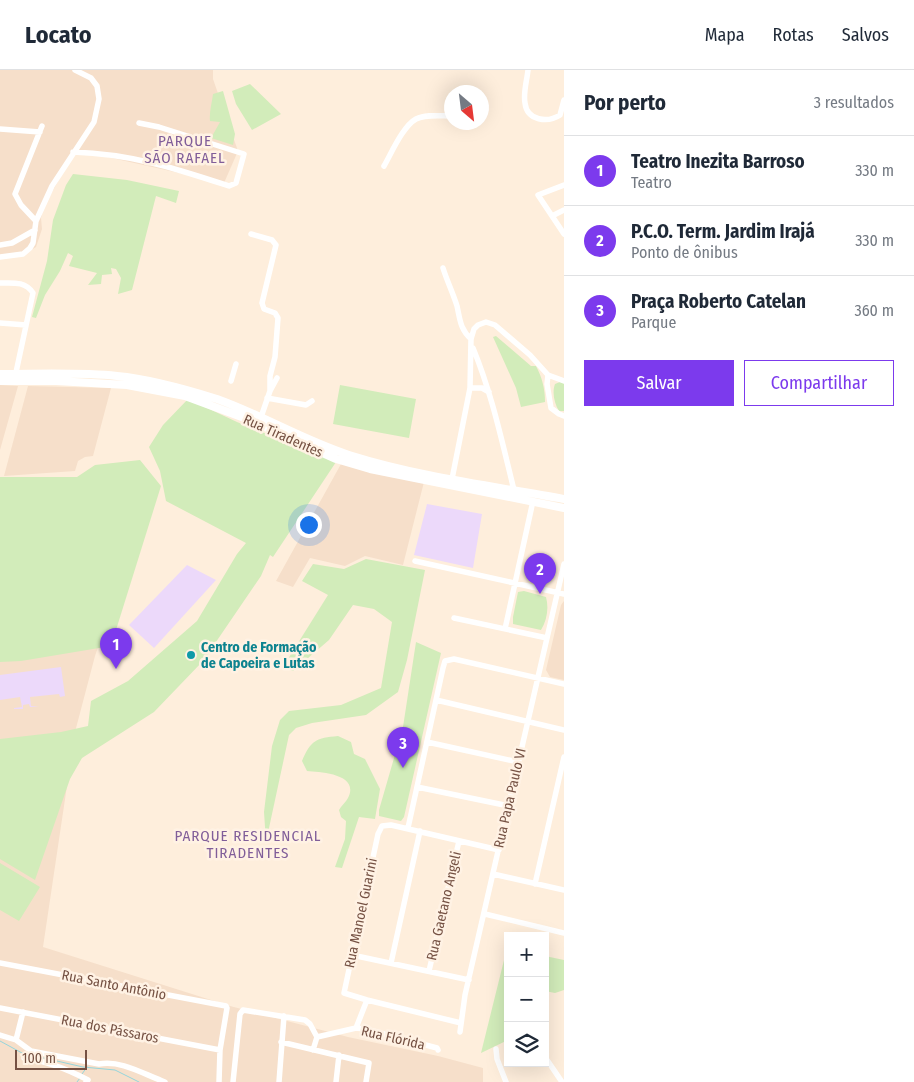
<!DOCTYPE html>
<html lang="pt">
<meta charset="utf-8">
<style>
body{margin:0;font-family:"Fira Sans Condensed",sans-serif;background:#f2f2f3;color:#1f2937}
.controls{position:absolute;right:15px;bottom:15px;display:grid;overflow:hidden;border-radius:0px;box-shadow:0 5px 20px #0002}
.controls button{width:45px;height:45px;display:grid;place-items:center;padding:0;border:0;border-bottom:1px solid #e0e1e3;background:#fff;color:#1f2937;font:25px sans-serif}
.compass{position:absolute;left:444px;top:15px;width:45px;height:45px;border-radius:50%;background:#fff;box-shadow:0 5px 20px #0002;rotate:152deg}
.scale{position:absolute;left:15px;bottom:12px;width:72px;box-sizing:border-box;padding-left:5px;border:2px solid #755143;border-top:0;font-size:14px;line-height:18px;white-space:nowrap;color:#755143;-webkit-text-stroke:4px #fff2e4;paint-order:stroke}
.you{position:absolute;left:308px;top:454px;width:18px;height:18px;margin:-12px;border:4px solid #fff;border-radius:50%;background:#1a73e8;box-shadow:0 0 0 8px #1a73e833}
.badge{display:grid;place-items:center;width:32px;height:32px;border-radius:50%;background:#7c3aed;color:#fff;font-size:16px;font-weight:700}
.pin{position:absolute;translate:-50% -41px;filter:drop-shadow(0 1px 2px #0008)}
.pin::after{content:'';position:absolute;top:26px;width:18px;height:15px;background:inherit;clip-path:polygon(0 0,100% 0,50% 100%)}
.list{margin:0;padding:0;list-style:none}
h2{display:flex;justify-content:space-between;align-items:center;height:65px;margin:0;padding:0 20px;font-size:21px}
h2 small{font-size:16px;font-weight:400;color:#747a83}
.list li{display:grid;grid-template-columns:32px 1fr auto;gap:15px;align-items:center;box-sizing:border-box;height:70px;padding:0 20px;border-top:1px solid #e0e1e3}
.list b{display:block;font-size:19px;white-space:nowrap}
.list p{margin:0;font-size:16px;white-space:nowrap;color:#747a83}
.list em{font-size:16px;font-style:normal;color:#747a83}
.actions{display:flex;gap:10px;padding:15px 20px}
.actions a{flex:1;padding:11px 0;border:1px solid #7c3aed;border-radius:0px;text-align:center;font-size:18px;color:#7c3aed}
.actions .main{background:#7c3aed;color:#fff}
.icon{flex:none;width:28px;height:28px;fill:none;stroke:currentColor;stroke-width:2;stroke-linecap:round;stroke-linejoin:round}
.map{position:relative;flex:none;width:564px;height:1012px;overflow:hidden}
header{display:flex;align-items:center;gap:30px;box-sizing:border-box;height:70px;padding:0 25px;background:#fff;border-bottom:1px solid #e0e1e3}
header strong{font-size:24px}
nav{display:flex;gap:28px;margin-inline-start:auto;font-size:18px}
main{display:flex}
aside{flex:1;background:#fff}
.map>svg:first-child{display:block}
</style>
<header>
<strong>Locato</strong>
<nav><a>Mapa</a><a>Rotas</a><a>Salvos</a></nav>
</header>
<main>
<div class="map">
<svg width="564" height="1012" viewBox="0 0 564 1012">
<rect width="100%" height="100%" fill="#feeedc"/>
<path fill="#f6dfca" d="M0,0H213V9L238,81L224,113L76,80L44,136L41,148L42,159L36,177L23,185L0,188Z
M0,315L18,316L0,380Z
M28,316L111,318L93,386L85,387L78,391L75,401L4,406Z
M341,394L424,412L403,495L365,486L345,496L310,488L293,517L276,511Z
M0,450L134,469L95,586L75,662L43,877L230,936L348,967L438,986L483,998V1012H0Z
M564,531V610L550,607L546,600L561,535Z"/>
<path fill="#ecd9fa" d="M427,434L482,444L473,498L414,485Z
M187,495L216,510L154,578L129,555Z
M61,597L65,626L60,627L59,624L30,627L31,636L39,637H30L29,634L23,635V639H14V638L22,637L20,627L0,630V605Z"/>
<path fill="#d2ecba" d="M250,14L281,44L252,60L236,34L232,21Z
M223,21L235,64L233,75L211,68L220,52L210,51C209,42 212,33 213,24Z
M73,104L127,110L179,121L176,133L156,126L132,220L118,224L121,208L116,199L111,198L112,204L102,205L101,214L88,215L97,203L69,196L73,186L68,183L60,201L45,225L36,248L32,247L47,191L53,150L66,115Z
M496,266L531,296H536C542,307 545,319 545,332L521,337L516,318L493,267Z
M560,312L564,313V341H559C554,333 552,322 555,314Z
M340,315L416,329L409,368L333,354Z
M188,329L237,352L336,392L273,487L270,485L261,506L203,591L154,642L82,688L70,709L35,810L0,789V669L61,662L88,656L91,631L128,611L197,551L237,484L246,473L166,431L160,401L149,377L163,355Z
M140,390L161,416L111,576L21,591L0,592V407H77L95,395Z
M366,489L425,500L407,590L398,622L366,645L312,653L296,658L289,665L266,772L264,742L272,676L280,650L289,641L341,635L381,618L392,552L374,539L353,535L329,570L293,601L283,597L328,525L302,511L313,494L344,499Z
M524,521L546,527C549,538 547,550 541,560L513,554V547L518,522Z
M416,572L441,583L404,747L401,751L379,746V740L403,657Z
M338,666L351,672L354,684L365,689L380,719L375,749L359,747L342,798L335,797L345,769L346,751L341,747L339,740C341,736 346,732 348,728C360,704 321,702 307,701L302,691C311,670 316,668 338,666Z
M0,793L40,817L19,851L0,840Z
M507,877L508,970L481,983L507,878Z
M545,886L564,890V920L555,923L545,921Z"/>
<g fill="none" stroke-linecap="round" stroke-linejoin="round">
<path stroke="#95d5db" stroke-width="1" d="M0,971L22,983L83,997L115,1000L139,1012
M82,1004L87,997
M77,1012L80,1008"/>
<path stroke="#fff" stroke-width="5.5" d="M528,0C527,10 523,23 525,33C527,51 548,53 560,45L564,30
M0,59L40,62
M73,82C132,84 174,98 229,116L236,113L244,84L159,57L139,53
M384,96C391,84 403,56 416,49C426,44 440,46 452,46
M564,115L538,125L564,164
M552,146L564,140
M36,151L21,135L15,124L42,56
M251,164L272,170L276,175L262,233L264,239L275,243L278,248L275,287L270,306V321
M0,175L12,173L35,160
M0,187L23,184L30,178L33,173L36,151L52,116L94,52L99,29L97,16L91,8L75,0
M443,198C447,211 453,223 457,236C460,249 460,259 471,269
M0,213C13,213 25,211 33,223L15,307
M0,253L26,255
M473,278C492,324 502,372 514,420
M548,305L547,314L551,338L559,344L564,346
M231,311L236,294
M470,318H482L489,322
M267,328L306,335L312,331
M260,350L270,321L277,308
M452,409L470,318L471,269L474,259L478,255L486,252L495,255L530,285L548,305L564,311
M415,491L564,524
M454,548L547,568
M505,559L533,431
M436,630L564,660
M427,672L518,692
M417,717L509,736
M408,758L443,598L445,591L454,589L564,614
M493,804L564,820
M535,814L564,687
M485,844L564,863
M352,885L469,910
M0,893L226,936L227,938L220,980L219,1012
M391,893L420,761
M429,901L459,771
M0,938L220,980
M461,953L367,930L344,923L378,764L382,756L391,755L499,780
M356,958L367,930
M460,962L465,925L564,494
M0,965L16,970L31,981L99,994C122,990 143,1004 165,1012
M317,967L356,958L365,959L437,978L438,980
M16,970L23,942
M281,972L369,993L366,1012
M496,979L497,989L506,1012
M545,987L562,1012
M24,988C47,991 67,999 88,1010L86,1012
M233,1012L240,944L243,940L305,950L310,954L317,967L313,980
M279,1012L284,946
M336,1012L339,985"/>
<path stroke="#fff" stroke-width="8" d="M0,304C39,304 79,302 117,306C150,309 185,319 217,329C262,345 303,370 349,385C419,407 493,416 564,429
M0,311H56L127,315L185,326L247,349L336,389L370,399L564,438"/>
</g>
<circle fill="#0f9aa8" stroke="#fff2e4" stroke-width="2" cx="191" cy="585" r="5"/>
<g text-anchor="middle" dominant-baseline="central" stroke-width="5" stroke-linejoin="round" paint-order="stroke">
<g font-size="14" fill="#755143" stroke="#fff2e4">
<text transform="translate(283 366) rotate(24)">Rua Tiradentes</text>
<text transform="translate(510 728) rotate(-77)">Rua Papa Paulo VI</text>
<text transform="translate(444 836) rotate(-77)">Rua Gaetano Angeli</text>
<text transform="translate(361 843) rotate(-78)">Rua Manoel Guarini</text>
<text transform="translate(114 915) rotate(11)">Rua Santo Antônio</text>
<text transform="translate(110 959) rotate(11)">Rua dos Pássaros</text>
<text transform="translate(393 968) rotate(13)">Rua Flórida</text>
</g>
<g font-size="14" font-weight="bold" fill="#0d838f" stroke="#fff2e4" text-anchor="start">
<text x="201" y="577">Centro de Formação<tspan x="201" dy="16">de Capoeira e Lutas</tspan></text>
</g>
<g font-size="15" letter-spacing="1" fill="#815e99" stroke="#fff2e4">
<text x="185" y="71">PARQUE<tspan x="185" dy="17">SÃO RAFAEL</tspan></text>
<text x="248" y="766">PARQUE RESIDENCIAL<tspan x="248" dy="17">TIRADENTES</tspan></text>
</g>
</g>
</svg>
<div class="controls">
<button>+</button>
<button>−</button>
<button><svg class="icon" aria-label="layers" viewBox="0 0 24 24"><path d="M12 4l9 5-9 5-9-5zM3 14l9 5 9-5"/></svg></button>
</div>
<svg class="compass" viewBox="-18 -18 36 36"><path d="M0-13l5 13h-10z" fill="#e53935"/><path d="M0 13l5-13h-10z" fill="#747a83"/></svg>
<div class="scale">100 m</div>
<div class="you"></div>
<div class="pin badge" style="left:116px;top:599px">1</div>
<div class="pin badge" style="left:540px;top:524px">2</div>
<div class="pin badge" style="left:403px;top:698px">3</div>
</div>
<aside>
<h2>Por perto<small>3 resultados</small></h2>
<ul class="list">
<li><span class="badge">1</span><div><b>Teatro Inezita Barroso</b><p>Teatro</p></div><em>330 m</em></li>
<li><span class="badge">2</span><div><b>P.C.O. Term. Jardim Irajá</b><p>Ponto de ônibus</p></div><em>330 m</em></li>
<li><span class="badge">3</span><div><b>Praça Roberto Catelan</b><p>Parque</p></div><em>360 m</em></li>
</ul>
<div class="actions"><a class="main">Salvar</a><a>Compartilhar</a></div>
</aside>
</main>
